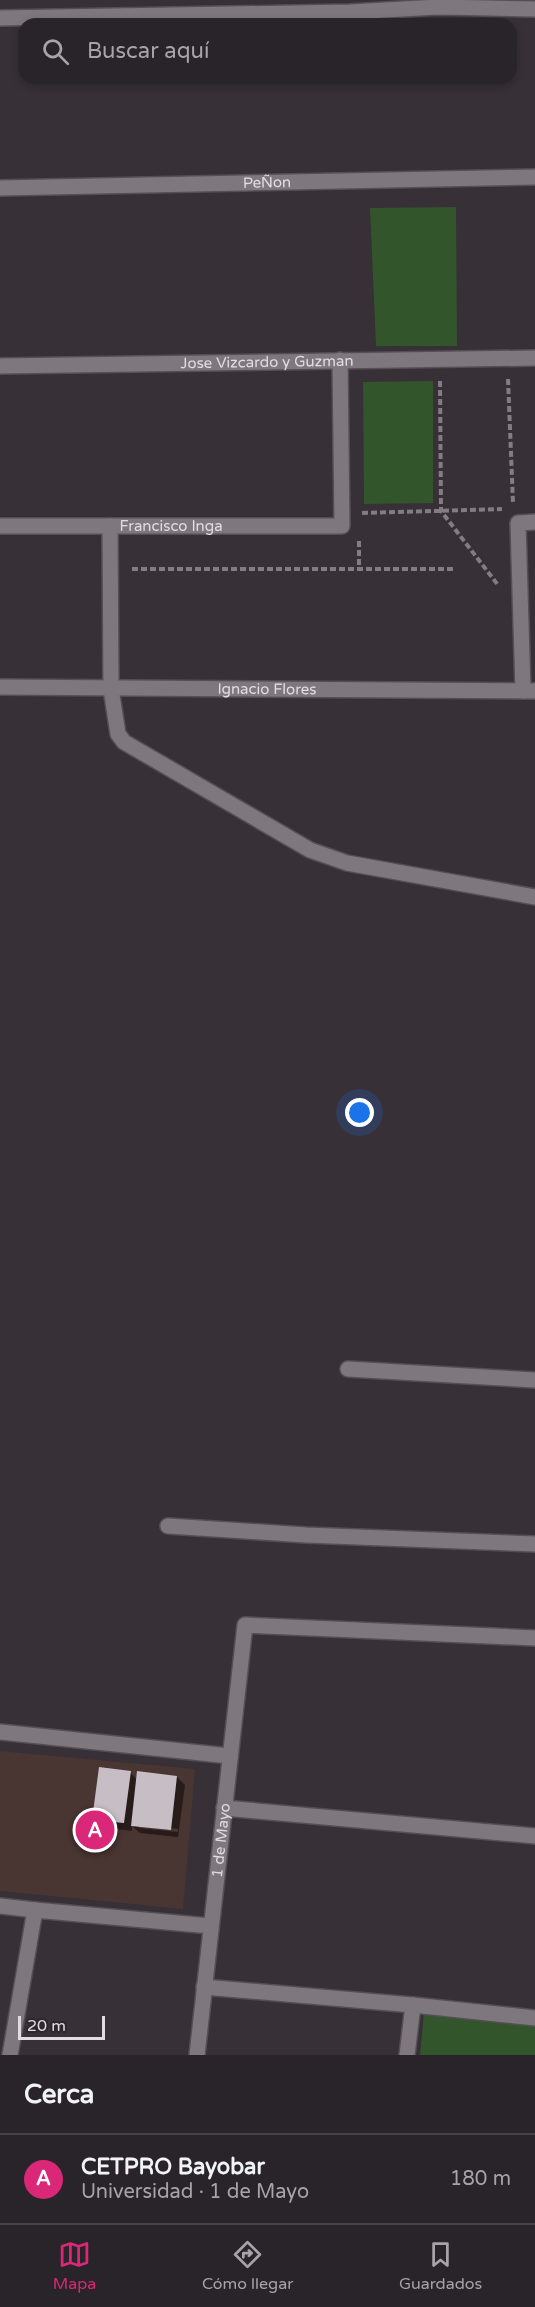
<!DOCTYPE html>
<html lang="es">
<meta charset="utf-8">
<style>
body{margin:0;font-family:"Varela Round",sans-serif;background:#312c31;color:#f1f3f6}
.scale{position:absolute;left:18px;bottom:15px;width:87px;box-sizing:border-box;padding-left:6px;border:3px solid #e1dce0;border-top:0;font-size:16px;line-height:21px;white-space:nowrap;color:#e1dce0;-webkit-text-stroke:4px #2d272d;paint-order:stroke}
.you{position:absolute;left:360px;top:1113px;width:21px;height:21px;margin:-15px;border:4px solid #fff;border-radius:50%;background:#1a73e8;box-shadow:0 0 0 9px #1a73e833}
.badge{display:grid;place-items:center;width:39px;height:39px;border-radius:50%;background:#db2777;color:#fff;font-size:20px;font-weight:700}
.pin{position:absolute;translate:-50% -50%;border:3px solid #fff;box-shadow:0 2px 6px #0006}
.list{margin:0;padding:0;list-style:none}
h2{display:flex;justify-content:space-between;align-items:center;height:78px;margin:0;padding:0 24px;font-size:26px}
h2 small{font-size:20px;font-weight:400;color:#a5a4a8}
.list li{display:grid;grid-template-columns:39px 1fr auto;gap:18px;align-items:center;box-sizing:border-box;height:90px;padding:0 24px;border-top:2px solid #454146}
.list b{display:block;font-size:22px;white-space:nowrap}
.list p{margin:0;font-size:20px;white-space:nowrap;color:#a5a4a8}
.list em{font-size:20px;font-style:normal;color:#a5a4a8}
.icon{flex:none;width:33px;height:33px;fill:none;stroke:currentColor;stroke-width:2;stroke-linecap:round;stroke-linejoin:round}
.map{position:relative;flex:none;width:535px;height:2055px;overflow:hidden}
.search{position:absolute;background:#292429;box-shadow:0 3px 9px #0003;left:18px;right:18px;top:18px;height:66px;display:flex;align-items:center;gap:15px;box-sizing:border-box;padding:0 21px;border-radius:18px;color:#a5a4a8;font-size:22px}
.sheet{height:168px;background:#292429}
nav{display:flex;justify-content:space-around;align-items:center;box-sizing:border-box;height:84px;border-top:2px solid #454146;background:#292429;font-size:16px;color:#a5a4a8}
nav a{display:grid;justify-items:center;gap:3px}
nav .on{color:#db2777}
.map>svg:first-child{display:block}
</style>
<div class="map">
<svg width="535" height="2055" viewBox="0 0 535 2055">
<rect width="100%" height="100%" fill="#373037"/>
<path fill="#493531" d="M0,1751L195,1769L183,1909L0,1891Z"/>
<path fill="#32552b" d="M456,207L457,346H376L370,208Z
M433,381V503L364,504L363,382Z
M424,2012L535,2024V2055H420Z"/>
<path fill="#0007" fill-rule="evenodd" d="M130,1772L137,1780L177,1777L185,1785L178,1837L140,1833L132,1826V1831L102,1827L94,1819ZM139,1825L178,1829V1832L139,1828Z"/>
<path fill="#c6bdc5" d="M99,1767L131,1771L124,1823L92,1820Z
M137,1771L177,1776L171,1830L131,1826Z"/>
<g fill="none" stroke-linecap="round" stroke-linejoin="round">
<g stroke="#554f54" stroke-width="18">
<g id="minor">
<path d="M0,18L350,12L438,7L535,9"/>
<path id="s1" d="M0,188L535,177"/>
<path id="s2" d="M0,366L535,358"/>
<path id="s3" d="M0,526H342L340,360"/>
<path d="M110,526L111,689L118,734L124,742L310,850L347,863L535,897"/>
<path id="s4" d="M0,687L535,691"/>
<path d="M523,691L518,523L535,522"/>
<path d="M348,1369L535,1380"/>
<path d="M168,1526L306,1535L535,1544"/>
<path d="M0,1732L230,1756"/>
<path d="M224,1808L535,1836"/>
<path d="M0,1906L35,1910"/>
<path d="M204,1987L413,2005L535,2018"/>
<path d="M10,2055L35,1910L210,1926"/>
<path id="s5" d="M197,2055L245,1625L535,1638"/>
<path d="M407,2055L413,2005"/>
</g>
</g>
<path stroke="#837c82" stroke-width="4" stroke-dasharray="6 3" stroke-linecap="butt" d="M508,379L513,503
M440,381L441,511L498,585
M362,513L502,509
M359,541V568
M132,569H456"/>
<use href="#minor" stroke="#7f777e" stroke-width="15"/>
</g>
<g text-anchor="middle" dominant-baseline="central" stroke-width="6" stroke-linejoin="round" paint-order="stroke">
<g font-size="15" fill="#e1dce0" stroke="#2d272d">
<text stroke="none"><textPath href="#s1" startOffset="267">PeÑon</textPath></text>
<text stroke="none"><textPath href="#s2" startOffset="267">Jose Vizcardo y Guzman</textPath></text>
<text stroke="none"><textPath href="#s3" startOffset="171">Francisco Inga</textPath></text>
<text stroke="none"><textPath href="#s4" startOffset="267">Ignacio Flores</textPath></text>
<text stroke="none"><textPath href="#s5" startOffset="216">1 de Mayo</textPath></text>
</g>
</g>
</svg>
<div class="scale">20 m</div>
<div class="you"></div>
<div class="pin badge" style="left:95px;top:1830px">A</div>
<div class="search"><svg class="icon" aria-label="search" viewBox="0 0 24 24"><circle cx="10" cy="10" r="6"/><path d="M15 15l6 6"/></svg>Buscar aquí</div>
</div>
<section class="sheet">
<h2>Cerca<small></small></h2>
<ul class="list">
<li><span class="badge">A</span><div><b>CETPRO Bayobar</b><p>Universidad · 1 de Mayo</p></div><em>180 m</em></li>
</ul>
</section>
<nav>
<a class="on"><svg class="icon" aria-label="map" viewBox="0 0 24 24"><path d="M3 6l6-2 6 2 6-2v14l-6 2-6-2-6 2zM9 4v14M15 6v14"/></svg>Mapa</a>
<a><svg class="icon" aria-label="directions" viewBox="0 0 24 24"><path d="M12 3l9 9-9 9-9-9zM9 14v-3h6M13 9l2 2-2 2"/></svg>Cómo llegar</a>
<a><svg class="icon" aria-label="saved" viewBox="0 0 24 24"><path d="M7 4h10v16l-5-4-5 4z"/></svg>Guardados</a>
</nav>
